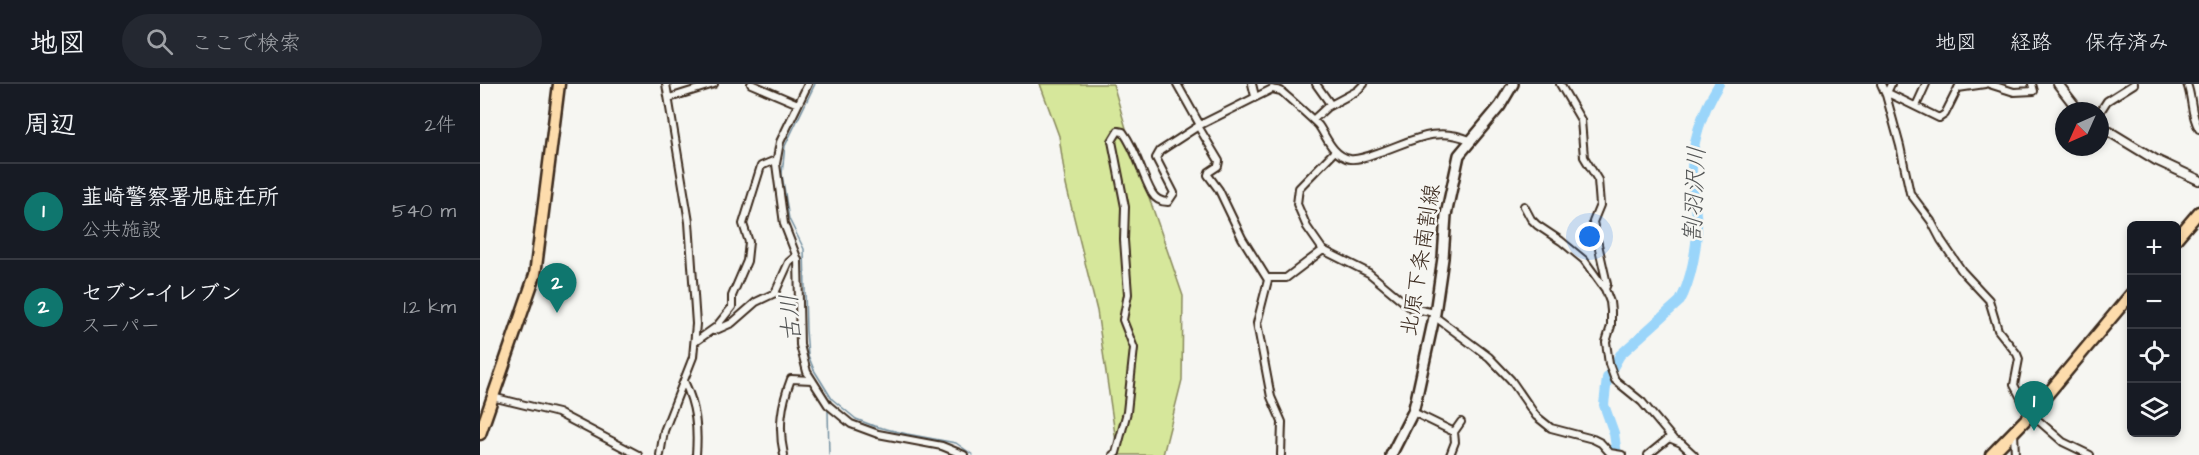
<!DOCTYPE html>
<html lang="ja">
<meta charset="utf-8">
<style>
body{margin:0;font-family:"Architects Daughter","Klee One",sans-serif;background:#242831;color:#f1f3f6}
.controls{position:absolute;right:18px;bottom:18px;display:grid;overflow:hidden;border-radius:9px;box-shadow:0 3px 9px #0003}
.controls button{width:54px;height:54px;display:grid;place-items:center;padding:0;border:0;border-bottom:2px solid #363941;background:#171b24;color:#f1f3f6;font:30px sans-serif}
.compass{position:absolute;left:1575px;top:18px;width:54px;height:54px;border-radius:50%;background:#171b24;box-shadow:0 3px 9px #0003;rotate:225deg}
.you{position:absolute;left:1110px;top:153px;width:21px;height:21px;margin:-15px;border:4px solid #fff;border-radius:50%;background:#1a73e8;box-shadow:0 0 0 9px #1a73e833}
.badge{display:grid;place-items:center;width:39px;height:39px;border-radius:50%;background:#0f766e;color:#fff;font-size:20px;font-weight:700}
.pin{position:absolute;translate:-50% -50px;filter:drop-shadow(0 2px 3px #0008)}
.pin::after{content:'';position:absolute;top:32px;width:21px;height:18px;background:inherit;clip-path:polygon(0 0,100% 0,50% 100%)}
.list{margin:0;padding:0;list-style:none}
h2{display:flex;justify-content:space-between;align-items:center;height:78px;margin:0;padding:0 24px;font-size:26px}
h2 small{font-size:20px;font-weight:400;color:#9ea1a6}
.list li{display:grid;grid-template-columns:39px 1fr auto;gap:18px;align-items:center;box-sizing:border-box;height:96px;padding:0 24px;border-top:2px solid #363941}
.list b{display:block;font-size:22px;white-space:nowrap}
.list p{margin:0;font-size:20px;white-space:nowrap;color:#9ea1a6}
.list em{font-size:20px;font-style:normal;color:#9ea1a6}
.icon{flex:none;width:33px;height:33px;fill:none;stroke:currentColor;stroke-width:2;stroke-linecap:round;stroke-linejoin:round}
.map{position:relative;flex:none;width:1719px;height:371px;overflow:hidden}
header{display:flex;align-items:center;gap:36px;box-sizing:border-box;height:84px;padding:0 30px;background:#171b24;border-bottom:2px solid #363941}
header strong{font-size:28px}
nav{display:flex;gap:33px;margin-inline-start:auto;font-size:21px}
.search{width:420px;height:54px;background:#242831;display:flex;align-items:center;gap:15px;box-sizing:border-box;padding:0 21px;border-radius:33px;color:#9ea1a6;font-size:22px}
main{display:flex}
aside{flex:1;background:#171b24}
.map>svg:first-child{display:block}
</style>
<header>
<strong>地図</strong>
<div class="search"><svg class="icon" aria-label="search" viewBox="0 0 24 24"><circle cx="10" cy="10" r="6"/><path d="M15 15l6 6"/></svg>ここで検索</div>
<nav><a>地図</a><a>経路</a><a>保存済み</a></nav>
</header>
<main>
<aside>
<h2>周辺<small>2件</small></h2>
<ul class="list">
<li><span class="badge">1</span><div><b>韮崎警察署旭駐在所</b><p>公共施設</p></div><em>540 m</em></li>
<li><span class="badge">2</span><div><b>セブン-イレブン</b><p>スーパー</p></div><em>1.2 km</em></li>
</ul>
</aside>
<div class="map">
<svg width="1719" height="371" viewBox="0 0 1719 371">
<rect width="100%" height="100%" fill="#f6f6f2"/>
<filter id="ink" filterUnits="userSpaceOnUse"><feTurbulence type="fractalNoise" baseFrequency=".0167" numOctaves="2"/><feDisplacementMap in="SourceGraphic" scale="12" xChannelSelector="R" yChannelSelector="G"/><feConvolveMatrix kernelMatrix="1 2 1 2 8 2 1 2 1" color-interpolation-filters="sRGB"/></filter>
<g filter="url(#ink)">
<path fill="#d6e79b" stroke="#88885c" stroke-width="1.5" d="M560,0H633L650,58L703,212L702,296L683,371H638L617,227L586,101L579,52Z"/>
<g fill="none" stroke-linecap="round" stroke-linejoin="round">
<path stroke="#7491a2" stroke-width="1.5" d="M335,0L305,62L302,90L309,135L324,165L326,246L328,271L334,286L352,315L376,335L394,342L427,350L476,359L493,371
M349,371L348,327L350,325"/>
<path stroke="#9ad5fa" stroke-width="10" d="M1137,371L1134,349L1124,321L1127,294L1140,271L1200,217C1211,197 1217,164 1217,141C1216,125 1212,108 1212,91C1211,58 1222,28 1239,0"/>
<g stroke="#3b2a1e" stroke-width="10">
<path id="minor" d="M271,0L318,20
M328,0L300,58L296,80L304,140L318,176L320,261L327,288L348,321L371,340L398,350L462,362L484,371
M697,0L720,41
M772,0L775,12
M836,0L851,21
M1080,0L1101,36L1104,73L1118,96L1120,121L1113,138L1127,200L1125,205
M1401,0L1406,11L1420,62L1430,109L1451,137L1461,156L1482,187L1509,216L1518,246L1537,270L1539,275L1534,301L1550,331
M1411,0L1406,11L1410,10L1459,34L1465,30L1480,0
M1509,0L1534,8L1554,7L1552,0
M1707,0C1713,15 1710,30 1719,45
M1478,4L1505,0
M189,14L234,0
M1436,22L1446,0
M1620,28L1627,17L1654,0
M833,36L847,23L877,7L884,0
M718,42L739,77L738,82L729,88L728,91L739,106L762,154L788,196L777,239L791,313L802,338L801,371
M855,67L819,104L817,120L827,143L843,166L889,189L931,224L955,229
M1044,122L1051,135L1057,141L1081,157L1104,176L1125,205L1130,218L1131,227V242L1126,258L1129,280L1135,296L1162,318L1193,355
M787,194H806L843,166
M954,232L1009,273L1031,296L1056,332L1071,344L1113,355L1121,359L1130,369L1142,371
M234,247L252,239L276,218L295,209L309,178L316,172
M215,258L236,243L252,223V212L267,177L269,158L263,140L281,82L293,77
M204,297C216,322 218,344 216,371
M12,313L78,329L158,371
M933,328L974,348L975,358L970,371
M1551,330L1583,358L1610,371
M974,348L981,338
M1534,348L1535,371
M180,371L184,347L213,273L216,240L209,138L186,0
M304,371C298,344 301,321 311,295L332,296
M633,371L636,369L647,328L654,264L643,236L648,210L644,156L645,123L632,57L638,47L643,48C657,67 661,89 672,109C676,116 681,118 688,118L694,109L676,74L680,67L720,41L792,5C795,6 798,6 801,7C803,9 837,39 839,42C847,54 853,72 870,75C878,76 889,72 897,69C931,58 954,41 990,56
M1168,371L1189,354L1201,359L1214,371"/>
</g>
<g stroke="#3b2a1e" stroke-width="12">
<path id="tertiary" d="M1578,0L1599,27
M1620,42L1676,76L1719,96"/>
</g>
<g stroke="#3b2a1e" stroke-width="14">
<path id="secondary" d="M911,371L933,328L936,316L955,229L963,174L966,131L979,71L1020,22L1033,0"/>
</g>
<g stroke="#3b2a1e" stroke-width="15">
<path id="primary" d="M1696,155L1719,128
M0,350L55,191L79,0
M1511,371L1551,330L1652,209"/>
</g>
<use href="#minor" stroke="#f6f6f2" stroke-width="6"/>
<use href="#tertiary" stroke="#f6f6f2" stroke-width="8"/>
<use href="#secondary" stroke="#f6f6f2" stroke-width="9"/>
<use href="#primary" stroke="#fddcac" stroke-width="10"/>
</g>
</g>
<g text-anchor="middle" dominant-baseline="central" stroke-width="5" stroke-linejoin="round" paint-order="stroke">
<g font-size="22" fill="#3b2a1e" stroke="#f6f6f2">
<text transform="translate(941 176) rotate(-81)">北原下条南割線</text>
</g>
<g font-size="24" font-style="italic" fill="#535555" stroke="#f6f6f2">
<text transform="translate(1215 110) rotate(-87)">割羽沢川</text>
<text transform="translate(311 234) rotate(-94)">古川</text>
</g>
</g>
</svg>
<div class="controls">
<button>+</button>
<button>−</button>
<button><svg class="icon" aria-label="locate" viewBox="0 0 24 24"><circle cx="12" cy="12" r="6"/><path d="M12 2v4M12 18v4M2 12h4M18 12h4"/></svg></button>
<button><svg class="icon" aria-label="layers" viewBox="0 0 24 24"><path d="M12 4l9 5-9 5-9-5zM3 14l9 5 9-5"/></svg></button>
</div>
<svg class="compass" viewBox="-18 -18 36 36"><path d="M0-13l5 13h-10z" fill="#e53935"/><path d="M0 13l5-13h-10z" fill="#9ea1a6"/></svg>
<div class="you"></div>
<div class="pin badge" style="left:1554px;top:347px">1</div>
<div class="pin badge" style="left:77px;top:229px">2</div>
</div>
</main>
